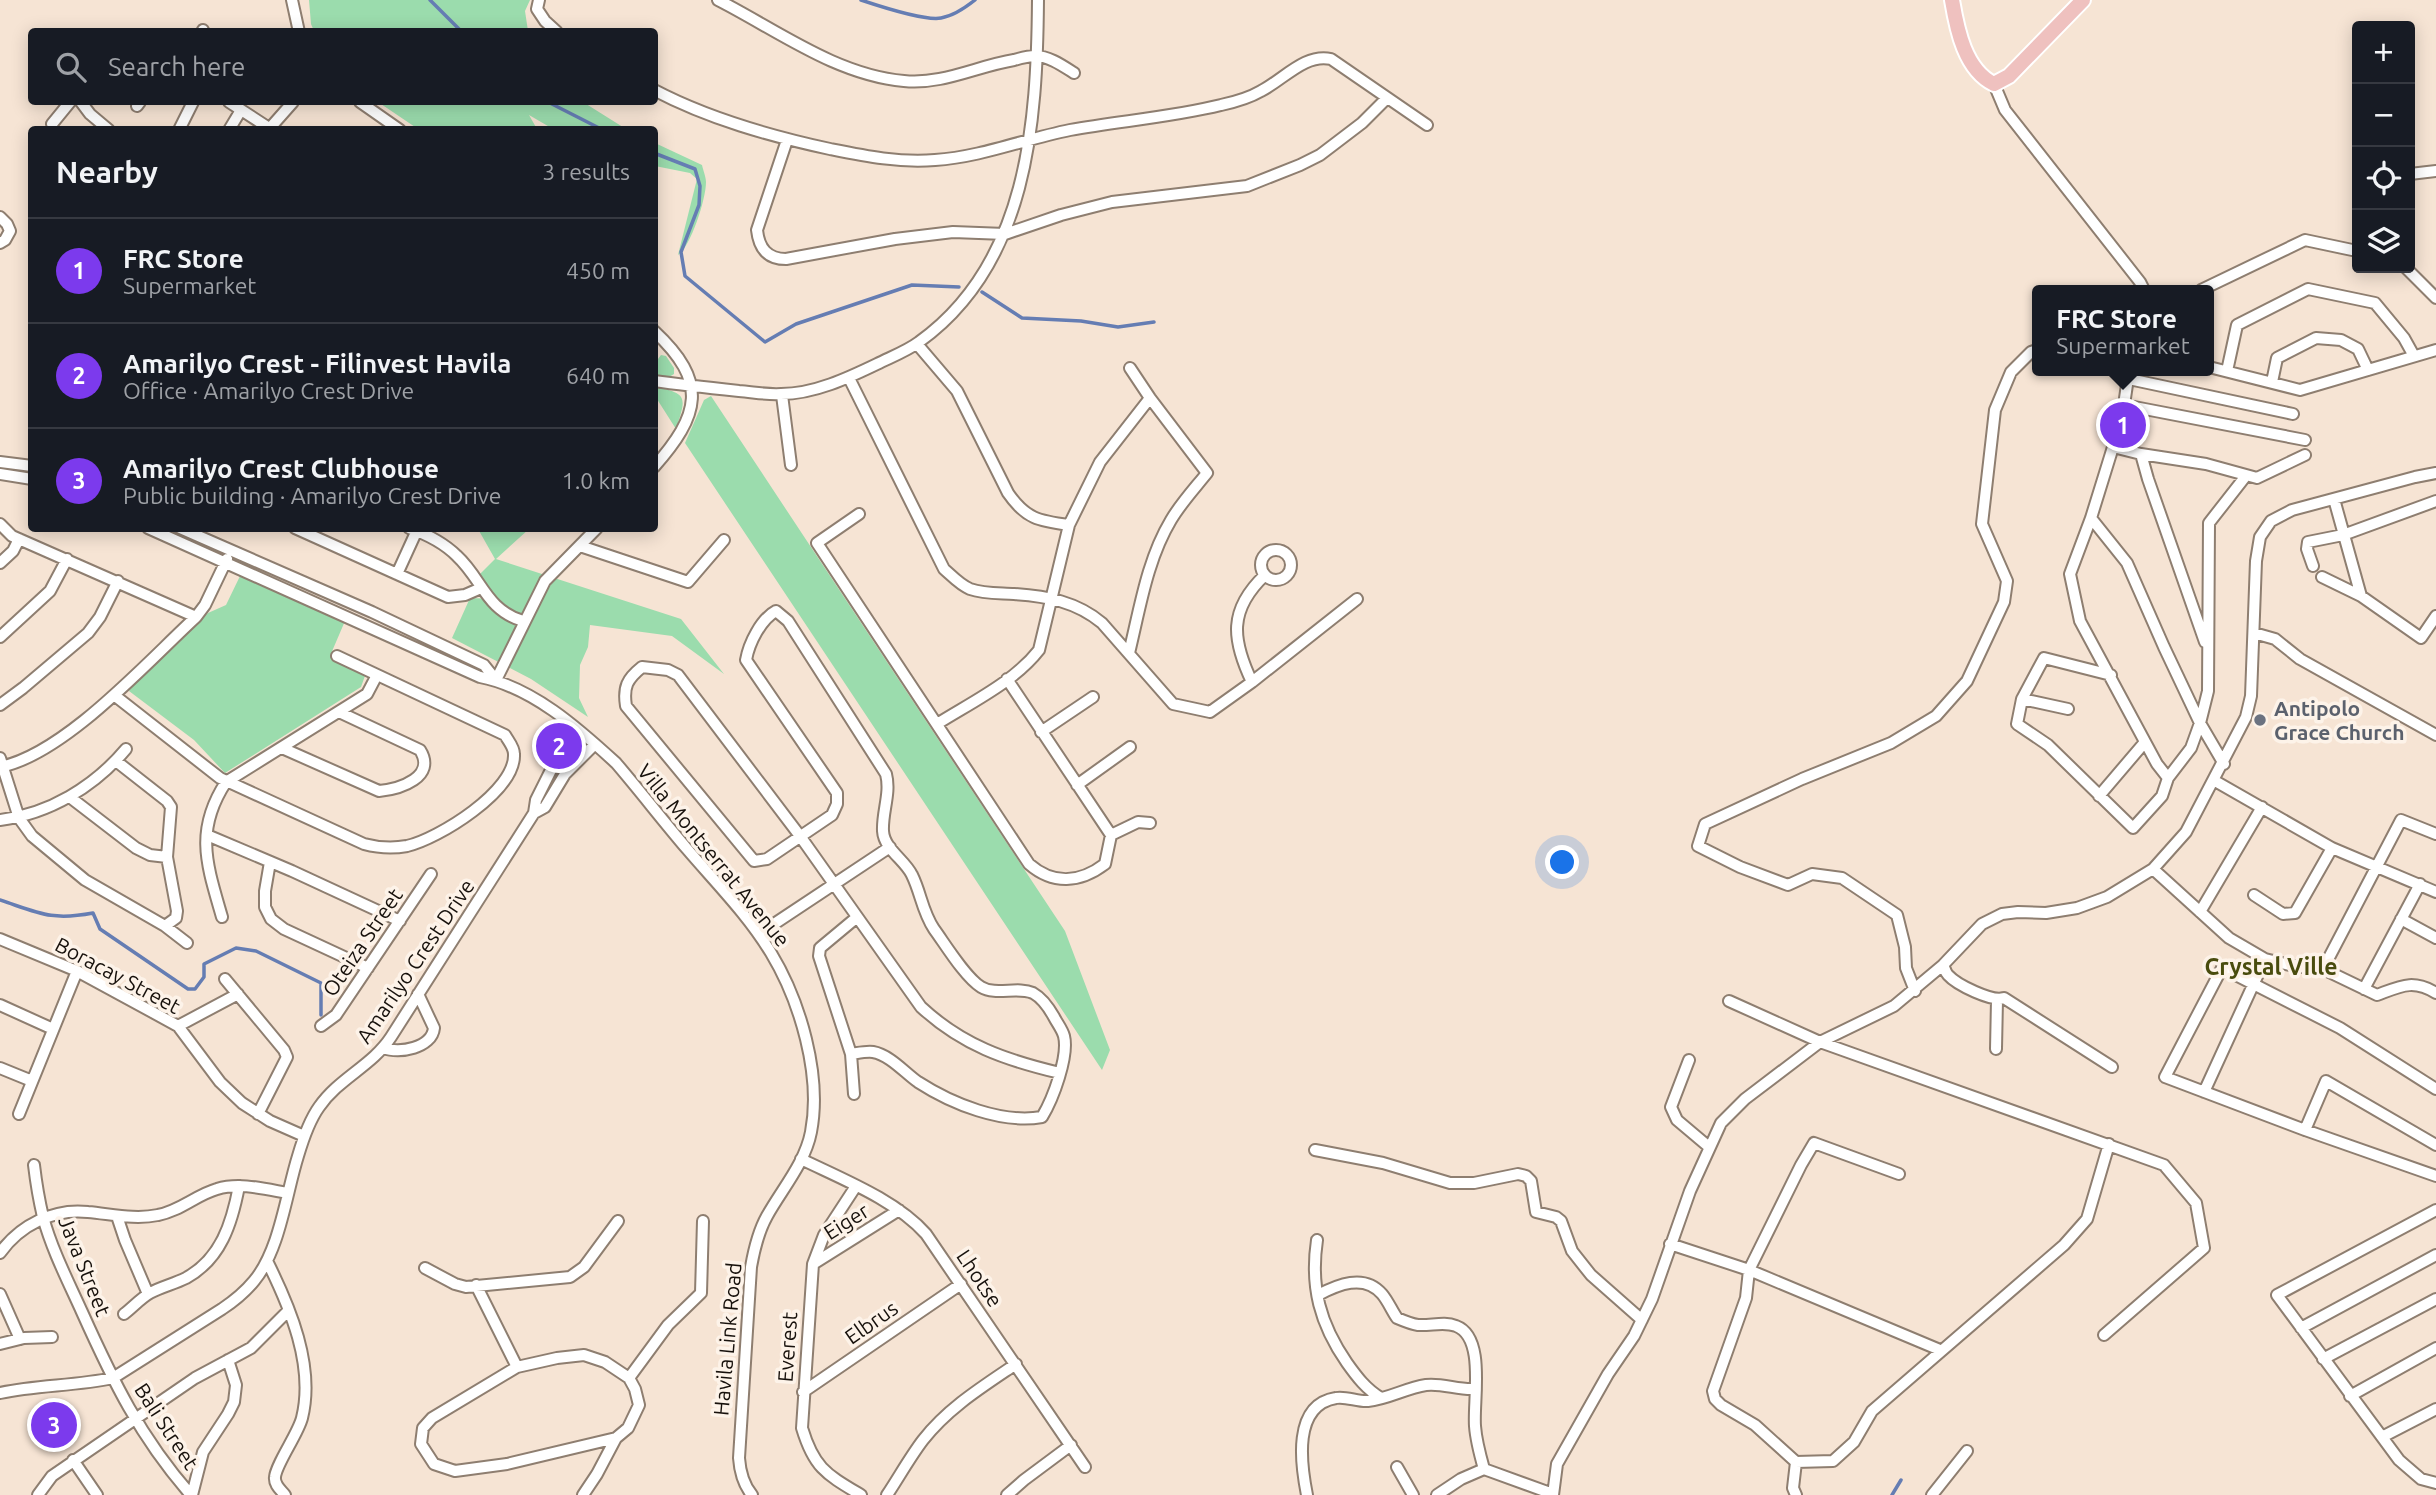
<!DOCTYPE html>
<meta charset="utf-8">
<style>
body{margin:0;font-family:Ubuntu,sans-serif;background:#20242c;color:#f1f3f6}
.controls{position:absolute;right:21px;top:21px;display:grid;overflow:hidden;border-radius:7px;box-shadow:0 4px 18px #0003}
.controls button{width:63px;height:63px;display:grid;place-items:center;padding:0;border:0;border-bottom:2px solid #363941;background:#171b24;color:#f1f3f6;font:35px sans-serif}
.you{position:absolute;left:1563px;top:863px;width:24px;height:24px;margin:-18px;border:5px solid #fff;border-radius:50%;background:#1a73e8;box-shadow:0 0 0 10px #1a73e833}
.badge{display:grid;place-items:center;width:46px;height:46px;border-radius:50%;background:#7c3aed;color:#fff;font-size:23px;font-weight:700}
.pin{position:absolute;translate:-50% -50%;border:4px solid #fff;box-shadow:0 2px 7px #0006}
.popup{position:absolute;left:2032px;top:285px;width:182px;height:91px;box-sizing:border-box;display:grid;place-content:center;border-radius:7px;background:#171b24;filter:drop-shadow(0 2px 5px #0005);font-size:23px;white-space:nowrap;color:#9ea1a6}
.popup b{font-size:26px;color:#f1f3f6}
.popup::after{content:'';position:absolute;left:50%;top:100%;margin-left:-14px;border:14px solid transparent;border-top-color:#171b24}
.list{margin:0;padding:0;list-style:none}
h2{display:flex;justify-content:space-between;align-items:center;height:91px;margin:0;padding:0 28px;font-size:30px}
h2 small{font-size:23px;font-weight:400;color:#9ea1a6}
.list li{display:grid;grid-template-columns:46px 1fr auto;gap:21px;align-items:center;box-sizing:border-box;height:105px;padding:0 28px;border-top:2px solid #363941}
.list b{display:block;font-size:26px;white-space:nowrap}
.list p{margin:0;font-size:23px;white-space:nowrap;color:#9ea1a6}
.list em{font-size:23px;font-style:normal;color:#9ea1a6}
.icon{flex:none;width:38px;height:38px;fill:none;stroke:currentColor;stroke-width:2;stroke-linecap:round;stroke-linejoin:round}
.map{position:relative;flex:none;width:2436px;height:1495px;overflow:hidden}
.search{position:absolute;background:#171b24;box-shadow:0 4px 18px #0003;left:28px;top:28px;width:630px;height:77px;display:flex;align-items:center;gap:18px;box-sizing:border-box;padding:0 24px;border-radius:7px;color:#9ea1a6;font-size:26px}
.panel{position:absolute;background:#171b24;box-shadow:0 4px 18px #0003;left:28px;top:126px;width:630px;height:406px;border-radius:7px}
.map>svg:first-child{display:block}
</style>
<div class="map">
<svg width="2436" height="1495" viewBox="0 0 2436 1495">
<rect width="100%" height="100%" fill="#f6e4d4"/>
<path fill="#9bdcad" d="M309,0H530L525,11L528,31H314L311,24Z
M378,102H583L626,129H553L529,115L537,129H418Z
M655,143L702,165C703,170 706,177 706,182C706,199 691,246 678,255L697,179L690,173L655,166Z
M661,355L666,356L674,368V374L669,377L655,376V363Z
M654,387C689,393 686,398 676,429L655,396Z
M711,396L1065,931L1110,1050L1102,1070L685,443L704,400Z
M478,529H529L496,559L681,619L724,674L672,636L590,625L588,647L580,665L579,698L588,717L531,679L452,638L470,598L497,599L479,575L495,559Z
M241,574L345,621L330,656L366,673L361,687L225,773L194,740L129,691L136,678L208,613L226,605Z"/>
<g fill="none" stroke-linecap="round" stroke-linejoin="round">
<path stroke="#657db3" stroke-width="3.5" d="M430,0L462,32
M861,0C879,6 925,21 941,18C954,16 965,8 975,0
M548,102L603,130
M654,153L695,169L700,186L699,205L681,252L685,276L765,342L796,324L912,285L959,287
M982,292L1022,318L1081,321L1118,327L1154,322
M0,900C39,913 51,921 93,913L100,929L188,989H195L204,977V964L236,948L256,951L321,983V1015
M1892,1495L1901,1480"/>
<g stroke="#8e7e70" stroke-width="14">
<path id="minor" d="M292,0L299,32
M539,0L537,9L545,21L557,32
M718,0C777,30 836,75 904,81C942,85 977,66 1014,60C1021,58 1029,56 1035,56C1049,56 1063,66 1074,73
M202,32L203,30
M1994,84L2005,110L2140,282L2144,290
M654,90C709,119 770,136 830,149C865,156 899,163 935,160C981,157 1025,139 1070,130C1120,121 1172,117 1221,105C1235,102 1249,98 1261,91C1283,80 1305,53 1331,59L1427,125
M81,102L90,114L109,130
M229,102L272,130
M360,102L400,130
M137,106L140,102
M52,124L70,102
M270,128L293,102
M179,130L193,102
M229,130L241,110
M787,140L757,230C759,248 767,259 786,259L895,239L953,232L1005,234L1061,215L1112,202L1247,186L1300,165L1320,155L1362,123L1387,98
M2410,174L2436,171
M0,217L7,224L10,231L5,240L0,243
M2406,268L2436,298
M2201,290L2305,240L2357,251
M654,331C709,382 700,415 654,467
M917,344L957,391L1008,493C1026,519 1039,521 1069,525
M2209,367L2300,390L2436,350
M2129,371L2124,405L2113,447L2091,518L2070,574L2080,621L2157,764L2168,778
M2227,371L2237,325L2308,289L2375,303L2404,338L2414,356
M849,378L944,569C952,576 960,585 970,589C984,594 1000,593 1014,594C1047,596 1077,602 1102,623L1173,704L1210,712L1252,682L1357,599
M2129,379L2293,414
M654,381C683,385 711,388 739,391C753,392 767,395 781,394C814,394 848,378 877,364C891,357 907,351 919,342C1028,264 1037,123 1038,0
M2272,382L2277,358L2316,338L2341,340L2358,349L2368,370
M782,395L791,465
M2124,405L2305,440
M2113,447L2141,454L2148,479L2205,642
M2141,454L2206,464L2257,478L2305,455
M0,462L32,466
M0,474L32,479
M2334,499L2361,596L2421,638L2436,616
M859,514L817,543L1029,864C1053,885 1080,883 1105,864L1111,835L1007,679
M2091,518L2127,563L2164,647L2200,723L2224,764
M0,524L12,536L196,617
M148,528L480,677C532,687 578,728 616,763C640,791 663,821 687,849C716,883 748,915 771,953C800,1001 822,1075 811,1132C805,1163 782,1189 767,1216C758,1232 754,1250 751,1267L739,1458C740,1472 743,1484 752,1495
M180,528L372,612L484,665L496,680
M295,528L448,597L465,595L481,588
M409,528C426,534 444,543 457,556C482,579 486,610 523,621
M580,546L688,582L724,540
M1261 565a15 15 0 1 1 30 0a15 15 0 1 1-30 0Z
M0,563L13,551L19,539
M2313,566L2307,549L2308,542L2343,535L2436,501
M397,574L418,528
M2322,577L2361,596
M2254,633L2275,639L2300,659L2436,735
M0,637L50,591L67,559
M1129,653C1140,608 1147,560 1171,520C1181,503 1195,488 1207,473L1150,398L1130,368
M2111,675L2044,658L2022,699L2017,724L2048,745L2133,828L2162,796L2168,778L2191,748L2200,723L2208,691L2209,523L2245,477
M496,680L545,581L597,528
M1252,682C1232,640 1228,610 1265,575
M114,695L220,778L364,844C379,848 391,849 407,846C438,839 516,791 514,754C514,747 509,742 505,735L337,656
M2022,699L2068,709
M0,705L23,688L88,633L100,617L118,581
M937,724C972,702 1014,682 1039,650L1069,525L1100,462L1150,398
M1041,732L1093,697
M282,748L379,791C400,789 437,777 420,750L339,712
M0,758L19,818L32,836L85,880L165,926L187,943
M116,761L167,801L171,807L167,857L177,911L176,918L165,926
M0,767C65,754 147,662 196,617L205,605L227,559
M2215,781L2332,848L2436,892
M1077,785L1130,747
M2099,796L2145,742
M71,798L136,848L150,855L167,857
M534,813L545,807L565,774L595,744
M0,820C49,814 94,787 126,749
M207,835L292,871L400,921
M1111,835L1138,822L1150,823
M270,862L265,891V907L271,919L284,929L368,968
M2153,869L2229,938L2265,959L2294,966L2323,969L2377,995C2401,986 2413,979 2436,993
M2254,895L2283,914L2295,913L2332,848
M2200,912L2262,807
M222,917C207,865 194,831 226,782L367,694L377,675
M2401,919L2436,938
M759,934L890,847
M0,939L77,971L178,1026L220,1082L242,1103L270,1121L304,1136
M1943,965C1945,968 1945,972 1948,975C1957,985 1992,1002 2004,998L2112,1067
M2323,969L2401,820L2436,834
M225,979L284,1050L287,1057L258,1114
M2364,989L2420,884
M1915,991L1906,968L1905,947L1897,915L1842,878L1812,874L1788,885L1740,867L1698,846L1705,824L1802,779L1891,743L1936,716L1967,681L2004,602L2007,581L1982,524L1995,410L2011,372L2031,352L2037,350
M1729,1001L1820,1042L2164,1165L2196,1203L2204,1248L2104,1335
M0,1005L53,1029
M178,1026L238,994
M321,1026L336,1015L431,874
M384,1048C399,1054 432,1048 434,1028L418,994
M1996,1049L1997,1000
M851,1054C858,1053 867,1051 873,1052C890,1055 905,1073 918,1082C952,1104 1002,1124 1042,1117C1053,1099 1069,1056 1064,1036C1062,1029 1057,1023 1054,1017C1049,1008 1042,998 1033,993C1017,986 996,996 981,987C965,977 945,944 934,929C922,911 921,893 912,875C905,860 884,849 883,831C882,812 891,793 886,774L788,621L776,611C761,619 749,643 746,660L837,793V804L832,815L767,859L754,861L626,706C623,687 627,679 642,667L668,670L678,675L800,836L921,1007C962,1045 1005,1060 1060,1073
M1689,1060L1671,1107L1677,1120L1709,1147
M0,1068L32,1081
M2436,1089L2340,1028L2222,968L2165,1077L2305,1130L2436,1176
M2204,1092L2265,959
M854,1094L851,1054L819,956L820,948L856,918
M19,1114L77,971
M2305,1130L2326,1081L2436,1145
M1315,1150L1383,1163L1450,1183H1474L1518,1174L1526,1176L1531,1181L1536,1212L1556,1217L1561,1221L1572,1251L1591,1275L1642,1320
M801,1159C842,1179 896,1200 926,1234L1085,1467
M34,1165C36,1182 39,1200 43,1217C52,1250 68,1281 82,1312C113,1381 140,1437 191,1495
M1899,1174L1814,1143L1801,1165L1749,1270L1746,1298L1713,1391L1715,1399L1721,1405L1755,1425L1796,1462L1833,1461L1854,1442L1872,1411L2064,1245L2087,1219L2109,1144
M856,1186L824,1235L813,1264L802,1428C814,1468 826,1474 861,1495
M2436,1210L2277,1295L2399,1460L2421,1479L2436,1483
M117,1216L125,1240L148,1294
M1317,1240C1310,1287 1320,1324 1347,1363C1357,1377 1366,1389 1381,1398
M1670,1244L1749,1270L1940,1350
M0,1253C20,1225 54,1208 88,1212C111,1214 135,1220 158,1215C180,1211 196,1195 217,1189C239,1182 265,1189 287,1193
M267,1261C290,1307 315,1366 302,1418C298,1434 276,1464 275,1477C274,1485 281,1490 285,1495
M813,1264L899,1210
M425,1268L455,1284L466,1287L570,1277L584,1267L618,1221
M476,1285L517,1367
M0,1294L20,1339
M1318,1295C1337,1285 1364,1273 1382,1294C1388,1301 1392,1311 1397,1318C1404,1321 1411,1324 1418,1325C1431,1326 1444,1321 1456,1326C1486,1337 1473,1400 1475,1426C1476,1440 1480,1455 1484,1469
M124,1314C132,1308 141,1298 150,1293C161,1287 174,1284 186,1278C221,1259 232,1223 239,1186
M2301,1328L2436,1255
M0,1344L24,1338L52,1337
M2323,1359L2436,1299
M629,1378L668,1325L701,1293L703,1221
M803,1392L961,1284
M0,1393C37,1385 76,1386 113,1378L222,1309C234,1301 245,1292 254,1281C280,1250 286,1194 298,1156C303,1139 309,1121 319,1107C339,1078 372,1066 391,1037L534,813L536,800L573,726
M2350,1396L2436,1348
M2382,1437L2436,1409
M73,1460L97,1495
M1397,1467L1413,1495
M38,1495L52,1476L195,1378L251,1348L288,1311
M192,1495L203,1452L228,1414L234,1402L236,1385L228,1360
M583,1495L597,1474L616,1438L628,1428L639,1405L635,1389L629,1378L605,1362L584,1355L557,1358L517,1367L432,1418L423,1428L421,1444L434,1464L455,1471L507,1464L616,1438
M887,1495C899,1477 910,1457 923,1440C948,1408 982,1387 1016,1364
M1007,1495L1024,1480L1071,1445
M1307,1495C1301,1465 1292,1405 1336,1398C1346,1396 1358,1402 1368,1401C1388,1399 1406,1388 1426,1385C1442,1383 1458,1390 1474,1389
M1437,1495L1461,1479L1484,1469L1553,1494
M1553,1495L1557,1464L1608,1374L1634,1336L1652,1299L1690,1191L1721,1123L1745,1099L1820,1042L1894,1006L1943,965L1982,924L2002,914L2018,912L2046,913L2077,908L2107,897L2153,869L2186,832L2246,717L2251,696L2256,561L2260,537L2271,521L2292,510L2415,477L2436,473
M1796,1495L1793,1488L1796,1462
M1932,1495L1967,1451"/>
</g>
<g stroke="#fff" stroke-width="18">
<path id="major" d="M1952,0C1957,30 1965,70 1994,84L2009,76L2083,0"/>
</g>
<use href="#minor" stroke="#fff" stroke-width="10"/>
<use href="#major" stroke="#efc1bf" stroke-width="14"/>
</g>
<circle fill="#6b7280" stroke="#fdf3e9" stroke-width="2.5" cx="2260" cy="720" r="7"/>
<g text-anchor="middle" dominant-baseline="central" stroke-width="7" stroke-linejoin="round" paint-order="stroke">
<g font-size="21" font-weight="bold" fill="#5b616d" stroke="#fdf3e9" text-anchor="start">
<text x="2274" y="708">Antipolo<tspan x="2274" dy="24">Grace Church</tspan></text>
</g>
<g font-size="21" fill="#17110c" stroke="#fdf3e9">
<text transform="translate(714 855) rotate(51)">Villa Montserrat Avenue</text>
<text transform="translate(362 942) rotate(-56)">Oteiza Street</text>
<text transform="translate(415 961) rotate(-56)">Amarilyo Crest Drive</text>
<text transform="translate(118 975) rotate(28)">Boracay Street</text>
<text transform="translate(846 1221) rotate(-32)">Eiger</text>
<text transform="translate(85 1266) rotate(68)">Java Street</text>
<text transform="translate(980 1278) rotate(56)">Lhotse</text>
<text transform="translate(871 1322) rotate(-35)">Elbrus</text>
<text transform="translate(727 1339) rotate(-85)">Havila Link Road</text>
<text transform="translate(787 1347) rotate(-86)">Everest</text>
<text transform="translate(167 1426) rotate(57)">Bali Street</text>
</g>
<g font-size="23" font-weight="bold" fill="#494c0e" stroke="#fdf3e9">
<text x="2271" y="966">Crystal Ville</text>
</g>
</g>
</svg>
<div class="controls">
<button>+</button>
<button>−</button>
<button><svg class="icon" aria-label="locate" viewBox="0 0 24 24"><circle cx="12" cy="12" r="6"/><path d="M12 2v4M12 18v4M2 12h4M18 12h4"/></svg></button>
<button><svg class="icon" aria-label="layers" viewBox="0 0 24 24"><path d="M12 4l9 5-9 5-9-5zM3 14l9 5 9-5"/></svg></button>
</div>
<div class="you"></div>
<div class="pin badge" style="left:2123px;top:425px">1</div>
<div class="popup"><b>FRC Store</b>Supermarket</div>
<div class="pin badge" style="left:559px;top:746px">2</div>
<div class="pin badge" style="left:54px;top:1425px">3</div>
<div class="search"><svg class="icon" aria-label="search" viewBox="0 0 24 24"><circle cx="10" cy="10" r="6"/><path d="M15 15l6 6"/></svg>Search here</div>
<section class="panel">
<h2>Nearby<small>3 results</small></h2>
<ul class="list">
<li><span class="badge">1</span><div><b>FRC Store</b><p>Supermarket</p></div><em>450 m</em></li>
<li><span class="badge">2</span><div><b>Amarilyo Crest - Filinvest Havila</b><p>Office · Amarilyo Crest Drive</p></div><em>640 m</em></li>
<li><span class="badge">3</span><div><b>Amarilyo Crest Clubhouse</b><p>Public building · Amarilyo Crest Drive</p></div><em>1.0 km</em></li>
</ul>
</section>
</div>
